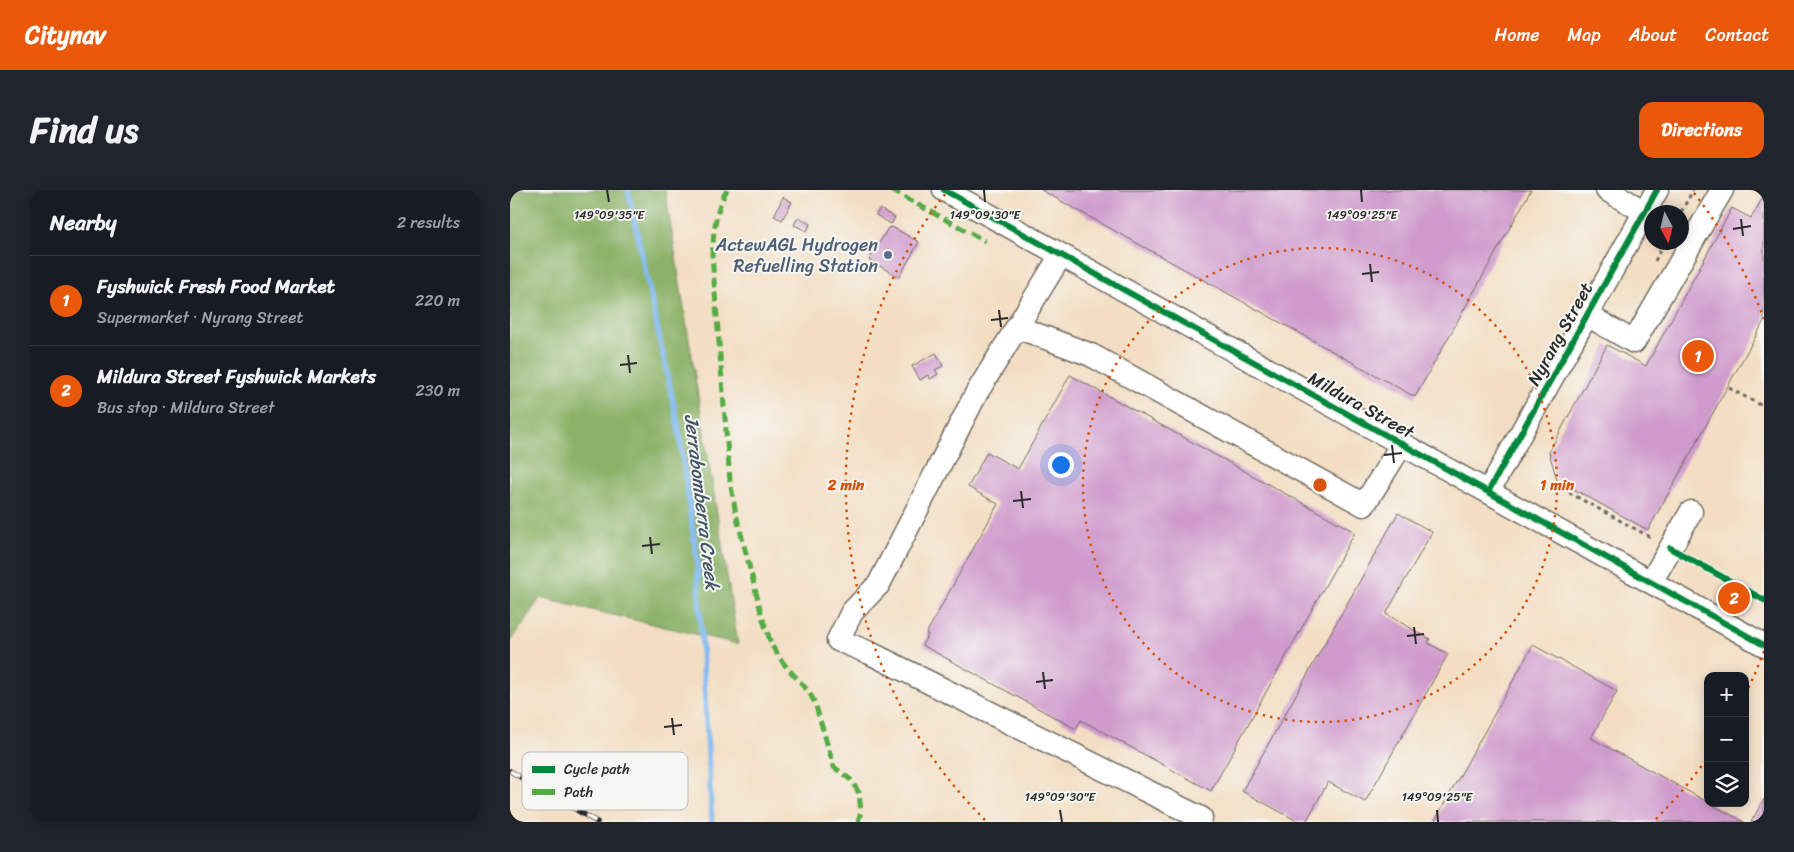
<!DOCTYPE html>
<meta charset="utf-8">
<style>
body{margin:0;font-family:Sriracha,sans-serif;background:#20242c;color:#f1f3f6}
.controls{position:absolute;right:15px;bottom:15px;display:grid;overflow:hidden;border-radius:10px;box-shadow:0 2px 12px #0003}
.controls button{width:45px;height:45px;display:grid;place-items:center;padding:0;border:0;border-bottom:1px solid #363941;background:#171b24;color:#f1f3f6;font:25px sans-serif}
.compass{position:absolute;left:1134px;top:15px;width:45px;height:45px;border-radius:50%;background:#171b24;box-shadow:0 2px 12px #0003;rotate:173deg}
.you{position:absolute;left:550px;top:274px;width:18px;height:18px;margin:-12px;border:4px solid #fff;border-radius:50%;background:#1a73e8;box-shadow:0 0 0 8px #1a73e833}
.badge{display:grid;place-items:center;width:32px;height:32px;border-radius:50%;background:#ea580c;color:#fff;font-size:16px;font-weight:700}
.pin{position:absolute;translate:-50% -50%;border:2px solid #fff;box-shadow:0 1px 5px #0006}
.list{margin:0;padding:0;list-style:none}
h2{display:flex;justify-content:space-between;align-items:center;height:65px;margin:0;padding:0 20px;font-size:21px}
h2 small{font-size:16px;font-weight:400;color:#9ea1a6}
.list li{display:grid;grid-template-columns:32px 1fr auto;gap:15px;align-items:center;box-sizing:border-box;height:90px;padding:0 20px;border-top:1px solid #363941}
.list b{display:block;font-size:19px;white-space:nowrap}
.list p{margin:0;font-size:16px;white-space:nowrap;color:#9ea1a6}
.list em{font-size:16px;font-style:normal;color:#9ea1a6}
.icon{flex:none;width:28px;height:28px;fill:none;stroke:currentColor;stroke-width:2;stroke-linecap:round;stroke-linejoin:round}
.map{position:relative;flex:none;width:1254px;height:632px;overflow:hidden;border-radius:15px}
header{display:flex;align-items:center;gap:30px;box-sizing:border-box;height:70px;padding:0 25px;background:#ea580c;color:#fff}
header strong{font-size:24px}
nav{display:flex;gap:28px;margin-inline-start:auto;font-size:18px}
.intro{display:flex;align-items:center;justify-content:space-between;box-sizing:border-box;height:120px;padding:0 30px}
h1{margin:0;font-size:35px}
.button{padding:12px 22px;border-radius:15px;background:#ea580c;color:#fff;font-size:18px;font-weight:700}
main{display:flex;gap:30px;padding:0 30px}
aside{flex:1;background:#171b24;border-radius:15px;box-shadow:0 2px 12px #0003}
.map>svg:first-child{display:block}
</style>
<header>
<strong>Citynav</strong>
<nav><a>Home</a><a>Map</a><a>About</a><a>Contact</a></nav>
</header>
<div class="intro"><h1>Find us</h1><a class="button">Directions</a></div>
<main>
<aside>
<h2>Nearby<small>2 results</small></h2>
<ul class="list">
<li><span class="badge">1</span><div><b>Fyshwick Fresh Food Market</b><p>Supermarket · Nyrang Street</p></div><em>220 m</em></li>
<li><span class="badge">2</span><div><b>Mildura Street Fyshwick Markets</b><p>Bus stop · Mildura Street</p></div><em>230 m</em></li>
</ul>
</aside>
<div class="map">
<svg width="1254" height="632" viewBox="0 0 1254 632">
<rect width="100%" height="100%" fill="#f6f6f2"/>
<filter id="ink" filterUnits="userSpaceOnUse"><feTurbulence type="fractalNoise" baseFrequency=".02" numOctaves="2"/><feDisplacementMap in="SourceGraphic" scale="10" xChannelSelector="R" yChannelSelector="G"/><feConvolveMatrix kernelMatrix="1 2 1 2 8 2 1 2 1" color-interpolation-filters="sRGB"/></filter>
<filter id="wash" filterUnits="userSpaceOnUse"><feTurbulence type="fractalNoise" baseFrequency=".0096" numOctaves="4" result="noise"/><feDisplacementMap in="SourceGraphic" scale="20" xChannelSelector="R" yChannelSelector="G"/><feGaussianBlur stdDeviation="1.12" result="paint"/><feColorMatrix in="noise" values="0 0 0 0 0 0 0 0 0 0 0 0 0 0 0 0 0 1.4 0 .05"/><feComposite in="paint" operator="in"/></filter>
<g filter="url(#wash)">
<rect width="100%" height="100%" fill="#f3dec3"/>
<path fill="#8bb268" stroke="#5b6e4a" d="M0,0H155L228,454L30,408L0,453Z"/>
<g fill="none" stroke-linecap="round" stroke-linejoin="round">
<path stroke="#80baf1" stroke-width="5.5" d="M118,0L168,235L187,370L202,632"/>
</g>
<g id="blocks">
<path fill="#cf9acc" d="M531,0H1021L905,207Z
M1254,6V131L1138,340L1047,290L1039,262L1097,155L1136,176L1222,18L1241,28Z
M273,7L282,12L272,30L264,26Z
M370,19L385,28L381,34L366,25Z
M288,27L300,34L297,41L284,35Z
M382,37L409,52L389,87L359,70L378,38Z
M426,163L433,176L425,180L428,184L420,189L418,185L410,190L402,176Z
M560,185L845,342L701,601L571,530L566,539L412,455L418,445L416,444L488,314L458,297L477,262L508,279Z
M888,323L922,342L876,424L920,449L918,453L938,464L855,612L818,592L796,632H789L732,601Z
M1023,455L1107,501L1081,548L1234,632H924Z
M1254,609V632H1241Z"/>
</g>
</g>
<g filter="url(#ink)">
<use href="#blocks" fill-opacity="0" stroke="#716a60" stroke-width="1"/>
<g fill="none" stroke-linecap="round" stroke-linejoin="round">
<g stroke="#716a60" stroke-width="25">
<path id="minor" d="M434,0L1254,455
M1097,0L1135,22
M551,65L466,204L369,394L342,422L328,450L360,463L691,628
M1077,125L1124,152L1212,0
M507,137L581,165L854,315L892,254
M978,302L1147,0
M1141,392L1181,322"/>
</g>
<path stroke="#716a60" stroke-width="3" stroke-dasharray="4 4" stroke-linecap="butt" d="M1171,22L1183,0
M1145,71L1154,52
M1219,198L1254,217
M1045,295L1142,348"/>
<use href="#minor" stroke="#fff" stroke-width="22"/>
<g stroke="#2b2b2b" stroke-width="5.5">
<path id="rail" d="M0,581L87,632"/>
</g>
<use href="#rail" stroke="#f6f6f2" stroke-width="4" stroke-dasharray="11" stroke-linecap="butt"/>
<path stroke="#54ab44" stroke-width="5" stroke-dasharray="10 5" stroke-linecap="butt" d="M217,0C205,20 204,41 202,65L220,291L226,324L253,430L262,456L274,474L299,502L305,513L324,577L341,590L349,603L351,622L348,632
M381,0L475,51"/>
<g stroke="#f6f6f2" stroke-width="9">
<path id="cycleway" d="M434,0L1254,455
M978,302L1147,0
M1160,358L1254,410"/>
</g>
<use href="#cycleway" stroke="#00873e" stroke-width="6"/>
</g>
</g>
<path fill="none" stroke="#2b2b2b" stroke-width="2" d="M97,0L99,12M474,0L475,12M851,0L852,12M1231,29L1233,46M1223,39L1241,36M860,74L862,92M852,84L869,82M489,120L491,137M481,130L498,128M118,165L120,183M110,175L127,173M882,255L884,273M874,265L892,263M511,301L513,318M503,311L521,309M140,347L142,364M132,356L150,354M904,437L906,454M897,446L914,444M533,482L535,499M526,492L543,490M162,528L164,545M154,537L172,535M550,620L552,632M927,620L928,632"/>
<g fill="none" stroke="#d5540f" stroke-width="2.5" stroke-dasharray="2.5 5">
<circle cx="810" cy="295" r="237"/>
<path d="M1254 461A474 474 0 0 1 1236 503M1196 570A474 474 0 0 1 1145 630M475 630A474 474 0 0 1 436 3M1184 3A474 474 0 0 1 1254 129"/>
</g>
<circle fill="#5c6f8a" stroke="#f6f6f2" stroke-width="2" cx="378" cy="65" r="5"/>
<g text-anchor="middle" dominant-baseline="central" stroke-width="4" stroke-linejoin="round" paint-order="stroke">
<g font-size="18" fill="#4e5e75" stroke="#f6f6f2" text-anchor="end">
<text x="368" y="55">ActewAGL Hydrogen<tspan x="368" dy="21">Refuelling Station</tspan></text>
</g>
<g font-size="18" fill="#2b2b2b" stroke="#f6f6f2">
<text transform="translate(1050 144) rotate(-61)">Nyrang Street</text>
<text transform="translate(851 215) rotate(29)">Mildura Street</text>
</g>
<g font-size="19" font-style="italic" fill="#445666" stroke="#f6f6f2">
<text transform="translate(192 312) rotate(83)">Jerrabomberra Creek</text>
</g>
</g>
<rect x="12" y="562" width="166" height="58" rx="8" fill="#f6f6f2" stroke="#b9b9b6" stroke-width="1"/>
<rect x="22" y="576" width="23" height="7" fill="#00873e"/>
<rect x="22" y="599" width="23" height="6" fill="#54ab44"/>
<g font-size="14" fill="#2b2b2b">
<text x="54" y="584">Cycle path</text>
<text x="54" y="607">Path</text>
</g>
<g font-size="12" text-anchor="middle" fill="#2b2b2b" stroke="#f6f6f2" stroke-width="4" stroke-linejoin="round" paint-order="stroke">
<text x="99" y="29">149°09'35"E</text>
<text x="475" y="29">149°09'30"E</text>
<text x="852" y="29">149°09'25"E</text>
<text x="550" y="611">149°09'30"E</text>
<text x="927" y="611">149°09'25"E</text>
</g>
<circle cx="810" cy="295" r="8" fill="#d5540f" stroke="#f6f6f2" stroke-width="2.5"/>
<g font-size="15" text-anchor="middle" font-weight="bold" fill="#d5540f" stroke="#f6f6f2" stroke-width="4" stroke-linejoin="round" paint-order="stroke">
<text x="1047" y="300">1 min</text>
<text x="336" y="300">2 min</text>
</g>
</svg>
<div class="controls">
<button>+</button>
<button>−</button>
<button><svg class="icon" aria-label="layers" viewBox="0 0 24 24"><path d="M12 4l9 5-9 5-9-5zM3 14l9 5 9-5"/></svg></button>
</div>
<svg class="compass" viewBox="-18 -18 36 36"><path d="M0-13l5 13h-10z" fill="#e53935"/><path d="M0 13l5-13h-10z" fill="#9ea1a6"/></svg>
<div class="you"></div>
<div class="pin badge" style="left:1188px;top:166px">1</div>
<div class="pin badge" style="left:1224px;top:408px">2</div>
</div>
</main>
